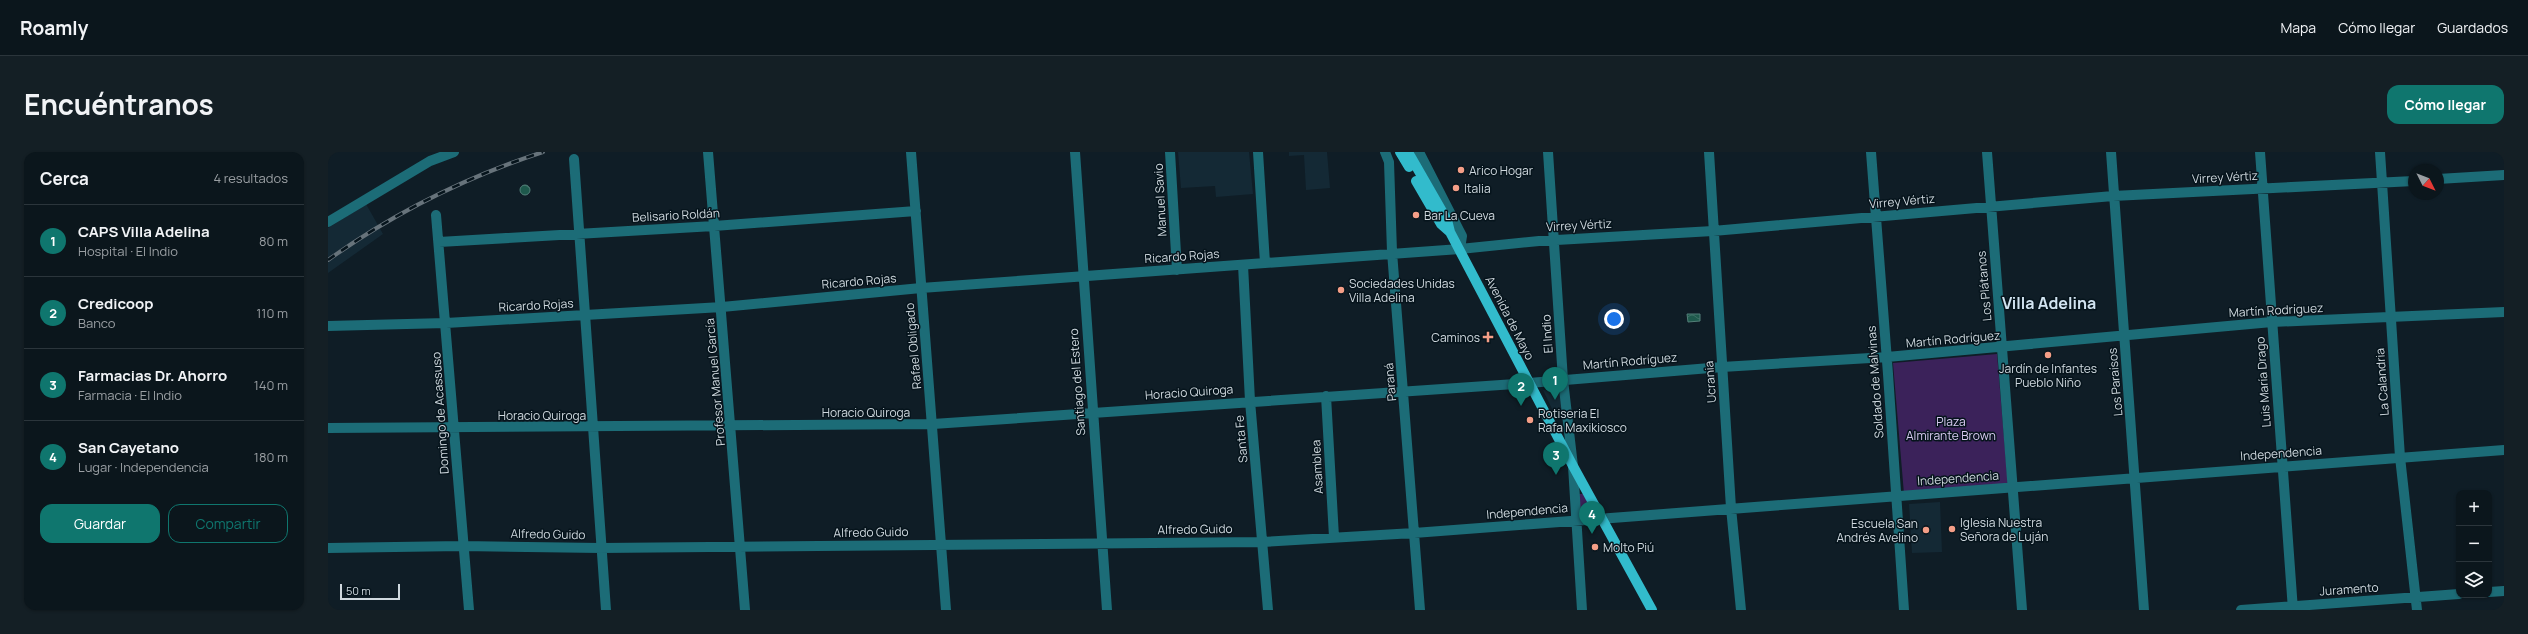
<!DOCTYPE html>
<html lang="es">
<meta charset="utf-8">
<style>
body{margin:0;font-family:Manrope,sans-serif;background:#141f25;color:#f1f3f6}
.controls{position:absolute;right:12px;bottom:12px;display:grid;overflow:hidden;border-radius:8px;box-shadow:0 1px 3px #0004}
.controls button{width:36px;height:36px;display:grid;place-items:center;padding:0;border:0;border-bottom:1px solid #2b353b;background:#0b161c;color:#f1f3f6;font:20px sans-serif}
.compass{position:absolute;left:2080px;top:12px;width:36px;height:36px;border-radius:50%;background:#0b161c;box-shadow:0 1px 3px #0004;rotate:132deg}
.scale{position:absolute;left:12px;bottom:10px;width:60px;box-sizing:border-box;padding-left:4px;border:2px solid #cfd8de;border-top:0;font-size:11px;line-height:14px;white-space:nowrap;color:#cfd8de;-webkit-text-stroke:3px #06141c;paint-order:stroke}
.you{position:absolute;left:1286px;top:167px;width:14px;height:14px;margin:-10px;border:3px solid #fff;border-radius:50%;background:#1a73e8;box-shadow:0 0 0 6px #1a73e833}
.badge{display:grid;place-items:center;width:26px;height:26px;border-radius:50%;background:#0f766e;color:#fff;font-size:13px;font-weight:700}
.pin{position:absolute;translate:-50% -33px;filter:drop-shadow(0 1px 2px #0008)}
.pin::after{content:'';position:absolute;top:21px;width:14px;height:12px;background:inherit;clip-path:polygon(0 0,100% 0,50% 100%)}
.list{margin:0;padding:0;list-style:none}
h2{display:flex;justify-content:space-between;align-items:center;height:52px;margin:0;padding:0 16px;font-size:17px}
h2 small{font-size:13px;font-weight:400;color:#9a9fa3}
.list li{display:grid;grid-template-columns:26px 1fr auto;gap:12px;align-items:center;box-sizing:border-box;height:72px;padding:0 16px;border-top:1px solid #2b353b}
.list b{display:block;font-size:15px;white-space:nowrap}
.list p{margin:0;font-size:13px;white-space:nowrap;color:#9a9fa3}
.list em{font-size:13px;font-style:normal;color:#9a9fa3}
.actions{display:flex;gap:8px;padding:12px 16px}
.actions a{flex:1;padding:9px 0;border:1px solid #0f766e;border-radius:12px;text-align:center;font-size:14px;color:#0f766e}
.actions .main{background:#0f766e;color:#fff}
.icon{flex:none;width:22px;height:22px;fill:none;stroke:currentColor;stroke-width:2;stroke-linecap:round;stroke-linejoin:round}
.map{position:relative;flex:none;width:2176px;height:458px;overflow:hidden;border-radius:12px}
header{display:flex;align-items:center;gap:24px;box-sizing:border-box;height:56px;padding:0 20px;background:#0b161c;border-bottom:1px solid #2b353b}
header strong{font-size:19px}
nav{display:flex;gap:22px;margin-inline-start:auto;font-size:14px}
.intro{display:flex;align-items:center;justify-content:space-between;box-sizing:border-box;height:96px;padding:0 24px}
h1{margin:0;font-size:28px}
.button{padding:10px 18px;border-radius:12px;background:#0f766e;color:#fff;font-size:14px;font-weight:700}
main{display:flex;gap:24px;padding:0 24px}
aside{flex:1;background:#0b161c;border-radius:12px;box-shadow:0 1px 3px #0004}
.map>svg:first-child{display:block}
</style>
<header>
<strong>Roamly</strong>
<nav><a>Mapa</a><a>Cómo llegar</a><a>Guardados</a></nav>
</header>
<div class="intro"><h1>Encuéntranos</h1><a class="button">Cómo llegar</a></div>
<main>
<aside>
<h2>Cerca<small>4 resultados</small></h2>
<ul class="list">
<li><span class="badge">1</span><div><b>CAPS Villa Adelina</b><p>Hospital · El Indio</p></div><em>80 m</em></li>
<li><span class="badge">2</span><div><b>Credicoop</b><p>Banco</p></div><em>110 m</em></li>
<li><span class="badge">3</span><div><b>Farmacias Dr. Ahorro</b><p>Farmacia · El Indio</p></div><em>140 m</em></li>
<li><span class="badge">4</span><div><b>San Cayetano</b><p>Lugar · Independencia</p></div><em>180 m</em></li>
</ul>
<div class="actions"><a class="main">Guardar</a><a>Compartir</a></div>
</aside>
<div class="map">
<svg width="2176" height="458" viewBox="0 0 2176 458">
<defs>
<pattern id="water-waves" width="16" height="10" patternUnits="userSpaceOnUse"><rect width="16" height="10" fill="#1e594c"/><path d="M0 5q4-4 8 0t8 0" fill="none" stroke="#3e7065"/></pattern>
</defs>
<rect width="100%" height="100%" fill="#0f1d26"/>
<path fill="#142935" d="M850,0H921L925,42L888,45L887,34L853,36Z
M961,0H999L1002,36L978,38L976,3L961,4Z
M38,52L55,82L0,121V76Z
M1215,238L1232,239L1236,260L1226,261Z
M1612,350L1614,400L1584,401L1581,352Z"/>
<path fill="#3b225a" d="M1669,202L1680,333L1576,342L1565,211Z
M1250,342H1255L1266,361L1252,363Z"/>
<path fill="url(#water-waves)" stroke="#537f78" d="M192 38a5 5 0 1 1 10 0a5 5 0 1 1-10 0Z
M1359,162H1372V169L1360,170Z"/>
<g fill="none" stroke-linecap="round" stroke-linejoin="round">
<path stroke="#1c6c77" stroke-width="10" d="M380,0L417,458
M583,0L618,458
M747,0L779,458
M842,0L849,118
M930,0L937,111
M1057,0L1061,10L1064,100L1092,458
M1091,0L1134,84L1132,97
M1220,0L1235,228L1245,314L1254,458
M1381,0L1403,356L1413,458
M1543,0L1560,222L1576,458
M1659,0L1694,458
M1783,0L1816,458
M1932,0L1965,458
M2052,0L2072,305L2089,458
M246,7L278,458
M2110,27L2176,23
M108,63L141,458
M0,70L102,9L126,0
M111,90L386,74L588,59
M915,113L922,249L940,458
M0,174L118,171L394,155L593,136L1132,97L1211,89L1385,79L1785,44L2086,29
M998,244L1006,385
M0,276L605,272L1201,231L1394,215L1559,205L1944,170L2176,160
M0,396L134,394L273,396L934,390L1086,381L2176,298
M2161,440L2176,439
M1913,458L2131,442"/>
<path stroke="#32bbcc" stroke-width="10" d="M1072,0L1081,15
M1080,0L1119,68L1122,80L1245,314L1324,458
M1088,29L1113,72L1122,80"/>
<g stroke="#67737b" stroke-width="4">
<path id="rail" d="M0,108C66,61 138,25 215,0"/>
</g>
<use href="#rail" stroke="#06141c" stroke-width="2.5" stroke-dasharray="8" stroke-linecap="butt"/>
</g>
<g fill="#f49e87" stroke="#06141c" stroke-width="1.5">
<circle cx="1133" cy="18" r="4"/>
<circle cx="1128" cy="36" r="4"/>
<circle cx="1088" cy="63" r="4"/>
<circle cx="1013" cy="138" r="4"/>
<path d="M1158 179h4v4h4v4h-4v4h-4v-4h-4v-4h4z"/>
<circle cx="1720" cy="203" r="4"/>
<circle cx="1202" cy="268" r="4"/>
<circle cx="1624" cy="377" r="4"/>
<circle cx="1598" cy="378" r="4"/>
<circle cx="1267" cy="395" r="4"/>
</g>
<g text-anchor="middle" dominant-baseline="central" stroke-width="3" stroke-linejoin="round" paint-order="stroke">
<g font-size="12" fill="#cfd8de" stroke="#06141c" text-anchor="start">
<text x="1141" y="18">Arico Hogar</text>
<text x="1136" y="36">Italia</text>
<text x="1096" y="63">Bar La Cueva</text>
<text x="1021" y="131">Sociedades Unidas<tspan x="1021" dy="14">Villa Adelina</tspan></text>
<text x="1152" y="185" text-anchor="end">Caminos</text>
<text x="1720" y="216" text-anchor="middle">Jardín de Infantes<tspan x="1720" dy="14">Pueblo Niño</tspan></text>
<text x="1210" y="261">Rotiseria El<tspan x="1210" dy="14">Rafa Maxikiosco</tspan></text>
<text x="1632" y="370">Iglesia Nuestra<tspan x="1632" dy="14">Señora de Luján</tspan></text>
<text x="1590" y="371" text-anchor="end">Escuela San<tspan x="1590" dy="14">Andrés Avelino</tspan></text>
<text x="1275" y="395">Molto Piú</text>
</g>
<g font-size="12" fill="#cfd8de" stroke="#06141c">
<text transform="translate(1897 25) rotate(-3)">Virrey Vértiz</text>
<text transform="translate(832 48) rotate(-93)">Manuel Savio</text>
<text transform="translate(1574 49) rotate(-5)">Virrey Vértiz</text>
<text transform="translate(348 63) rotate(-3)">Belisario Roldán</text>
<text transform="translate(1251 73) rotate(-3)">Virrey Vértiz</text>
<text transform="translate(854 104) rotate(-4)">Ricardo Rojas</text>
<text transform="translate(531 129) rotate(-5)">Ricardo Rojas</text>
<text transform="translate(1656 134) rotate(-95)">Los Plátanos</text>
<text transform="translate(208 153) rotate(-3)">Ricardo Rojas</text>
<text transform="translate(1948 158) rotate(-3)">Martín Rodríguez</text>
<text transform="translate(1182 166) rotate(63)">Avenida de Mayo</text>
<text transform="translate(1219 182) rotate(-94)">El Indio</text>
<text transform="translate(1625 187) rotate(-5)">Martín Rodríguez</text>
<text transform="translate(585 194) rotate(-95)">Rafael Obligado</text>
<text transform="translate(1302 209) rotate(-5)">Martín Rodríguez</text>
<text transform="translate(387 230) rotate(-95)">Profesor Manuel García</text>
<text transform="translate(749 230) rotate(-94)">Santiago del Estero</text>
<text transform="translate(1062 230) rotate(-95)">Paraná</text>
<text transform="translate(1382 230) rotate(-94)">Ucrania</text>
<text transform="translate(1547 230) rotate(-94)">Soldado de Malvinas</text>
<text transform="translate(1787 230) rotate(-95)">Los Paraísos</text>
<text transform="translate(1935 230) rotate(-94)">Luis María Drago</text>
<text transform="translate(2054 230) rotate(-94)">La Calandria</text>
<text transform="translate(861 240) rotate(-4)">Horacio Quiroga</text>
<text x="538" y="260">Horacio Quiroga</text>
<text transform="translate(112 261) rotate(-94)">Domingo de Acassuso</text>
<text x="214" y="263">Horacio Quiroga</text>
<text transform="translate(913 287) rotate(-95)">Santa Fe</text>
<text transform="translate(1953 301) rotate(-4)">Independencia</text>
<text transform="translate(989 315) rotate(-93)">Asamblea</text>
<text transform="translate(1630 326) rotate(-4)">Independencia</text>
<text transform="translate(1199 359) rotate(-5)">Independencia</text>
<text transform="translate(867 377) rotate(-1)">Alfredo Guido</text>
<text transform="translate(543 380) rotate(-1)">Alfredo Guido</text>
<text transform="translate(220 382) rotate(1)">Alfredo Guido</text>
<text transform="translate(2021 437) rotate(-4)">Juramento</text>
</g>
<g font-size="12" fill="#d9cbf2" stroke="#06141c">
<text x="1623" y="269">Plaza<tspan x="1623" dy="14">Almirante Brown</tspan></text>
</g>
<g font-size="16" font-weight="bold" fill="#d2e4f1" stroke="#06141c">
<text x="1721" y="151">Villa Adelina</text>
</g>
</g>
</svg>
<div class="controls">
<button>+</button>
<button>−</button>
<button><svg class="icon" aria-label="layers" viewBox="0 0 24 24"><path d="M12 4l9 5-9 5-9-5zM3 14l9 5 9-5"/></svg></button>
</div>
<svg class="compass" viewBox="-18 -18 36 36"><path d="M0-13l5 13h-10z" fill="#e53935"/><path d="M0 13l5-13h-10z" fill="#9a9fa3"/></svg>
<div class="scale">50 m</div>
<div class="you"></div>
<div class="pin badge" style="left:1227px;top:248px">1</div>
<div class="pin badge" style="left:1193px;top:254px">2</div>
<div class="pin badge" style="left:1228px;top:323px">3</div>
<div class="pin badge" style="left:1264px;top:382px">4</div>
</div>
</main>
